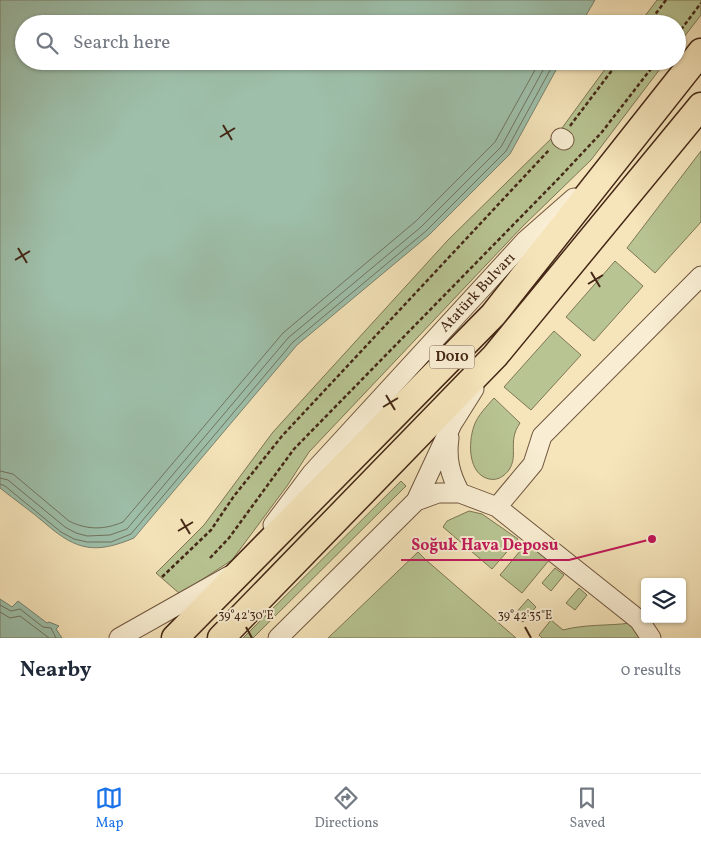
<!DOCTYPE html>
<meta charset="utf-8">
<style>
body{margin:0;font-family:Vollkorn,serif;background:#f6f6f7;color:#1f2937}
.controls{position:absolute;right:15px;bottom:15px;display:grid;overflow:hidden;border-radius:5px;box-shadow:0 1px 4px #0004}
.controls button{width:45px;height:45px;display:grid;place-items:center;padding:0;border:0;border-bottom:1px solid #e0e1e3;background:#fff;color:#1f2937;font:25px sans-serif}
.list{margin:0;padding:0;list-style:none}
h2{display:flex;justify-content:space-between;align-items:center;height:65px;margin:0;padding:0 20px;font-size:21px}
h2 small{font-size:16px;font-weight:400;color:#747a83}
.icon{flex:none;width:28px;height:28px;fill:none;stroke:currentColor;stroke-width:2;stroke-linecap:round;stroke-linejoin:round}
.map{position:relative;flex:none;width:701px;height:638px;overflow:hidden}
.search{position:absolute;background:#fff;box-shadow:0 1px 4px #0004;left:15px;right:15px;top:15px;height:55px;display:flex;align-items:center;gap:12px;box-sizing:border-box;padding:0 18px;border-radius:28px;color:#747a83;font-size:19px}
.sheet{height:135px;background:#fff}
nav{display:flex;justify-content:space-around;align-items:center;box-sizing:border-box;height:70px;border-top:1px solid #e0e1e3;background:#fff;font-size:14px;color:#747a83}
nav a{display:grid;justify-items:center;gap:2px}
nav .on{color:#1a73e8}
.map>svg:first-child{display:block}
</style>
<div class="map">
<svg width="701" height="638" viewBox="0 0 701 638">
<rect width="100%" height="100%" fill="#f6e5bb"/>
<filter id="stains"><feTurbulence type="fractalNoise" baseFrequency=".004" numOctaves="4"/><feColorMatrix values="0 0 0 0 .2 0 0 0 0 .09 0 0 0 0 .02 0 0 0 .5 -.17"/></filter>
<radialGradient id="worn" r=".72"><stop offset=".6" stop-color="#630" stop-opacity="0"/><stop offset="1" stop-color="#630" stop-opacity=".3"/></radialGradient>
<path fill="#b8c593" stroke="#7e7654" d="M657,0H701V15L677,46V24H639Z
M611,61H666L591,160L522,227L309,452L287,486L232,560L180,594L156,573L204,525L273,432L448,240L562,128Z
M701,151V222L655,273L627,248Z
M615,261L643,286L594,341L566,317Z
M554,331L581,355L531,410L504,387Z
M494,398L520,423C507,442 519,454 509,470C504,476 498,481 489,479C468,474 468,443 474,426C477,416 488,405 494,398Z
M401,481L406,486L253,638H243Z
M469,511L482,514L518,539L492,569L443,527L447,521Z
M526,544L550,559L522,593L500,575Z
M418,552L426,560L516,638H328Z
M555,568L564,575L551,591L542,583Z
M579,588L587,595L575,610L566,603Z
M528,599L536,607L523,622L514,615Z
M551,620L563,630C585,624 608,626 631,623L641,638H542L539,635Z"/>
<path fill="#9ec0ab" stroke="#7a836f" d="M0,0H595L581,24H24V61H561L510,154L429,235L297,345L134,538C96,554 77,551 46,524C31,511 15,500 0,488Z
M0,599L12,607L18,601L47,623L49,622L59,626L56,629L62,638H0Z"/>
<g fill="none" stroke-linecap="round" stroke-linejoin="round">
<path stroke="#717460" stroke-width="1" d="M0,471L13,474L69,521C87,530 104,530 123,522L283,333L416,221L495,142L540,61
M0,478L8,480L65,527L76,533L87,536L110,535L127,529L288,338L421,227L501,147L548,61
M0,484L5,486L61,532L74,539L87,542H111L131,534L293,342L426,231L506,151L555,61
M0,605L11,611L20,609L43,627L51,628L56,638
M0,612L10,618L20,616L49,638"/>
<g stroke="#70563f" stroke-width="21">
<path id="minor" d="M561,138L564,140
M449,438C446,459 450,474 460,493
M416,501L438,493H460L497,507L639,620L651,638
M497,507L533,464L542,436L701,276
M273,525L312,473L525,241L574,198
M119,638L229,576
M278,638L416,501L452,424L474,389"/>
</g>
<g stroke="#442716" stroke-width="29">
<path id="highway" d="M175,638L493,315L701,52
M221,638L495,356L701,106"/>
</g>
<path stroke="#442716" stroke-width="2.5" stroke-dasharray="4 2.5" stroke-linecap="butt" d="M648,24L666,0
M677,35L701,3
M570,126L619,61
M210,558L229,538L294,449L559,178L602,132L657,61
M162,577L211,530L234,496L282,436L550,149"/>
<use href="#minor" stroke="#f9eed3" stroke-width="19"/>
<use href="#highway" stroke="#f6e5bb" stroke-width="26"/>
</g>
<path fill="none" stroke="#442716" stroke-width="2" d="M223,125L232,140M220,137L235,128M18,248L27,263M15,260L30,251M591,272L600,287M588,284L603,275M386,395L395,410M383,407L398,398M181,519L190,534M178,531L193,522M246,627L252,638M525,627L531,638"/>
<g text-anchor="middle" dominant-baseline="central" stroke-width="4" stroke-linejoin="round" paint-order="stroke">
<rect fill="#f9eed3" stroke="#7a634f" stroke-width="1" x="429.5" y="345.5" width="45" height="23" rx="4"/>
<g font-size="14" font-weight="bold" fill="#442716">
<text x="452" y="357">D010</text>
</g>
<g font-size="15" fill="#442716" stroke="#f9eed3">
<text transform="translate(478 293) rotate(-47)">Atatürk Bulvarı</text>
</g>
</g>
<g font-size="12" text-anchor="middle" fill="#442716" stroke="#f9eed3" stroke-width="4" stroke-linejoin="round" paint-order="stroke">
<text x="246" y="619">39°42'30"E</text>
<text x="525" y="619">39°42'35"E</text>
</g>
<path fill="none" stroke="#c2185b" stroke-width="2" d="M652 539L569 560H401"/>
<circle fill="#c2185b" stroke="#f9eed3" stroke-width="2" cx="652" cy="539" r="5"/>
<g font-size="16" text-anchor="middle" font-weight="bold" fill="#c2185b" stroke="#f9eed3" stroke-width="4" stroke-linejoin="round" paint-order="stroke">
<text x="485" y="550">Soğuk Hava Deposu</text>
</g>
<rect width="100%" height="100%" filter="url(#stains)"/>
<rect width="100%" height="100%" fill="url(#worn)"/>
</svg>
<div class="controls">
<button><svg class="icon" aria-label="layers" viewBox="0 0 24 24"><path d="M12 4l9 5-9 5-9-5zM3 14l9 5 9-5"/></svg></button>
</div>
<div class="search"><svg class="icon" aria-label="search" viewBox="0 0 24 24"><circle cx="10" cy="10" r="6"/><path d="M15 15l6 6"/></svg>Search here</div>
</div>
<section class="sheet">
<h2>Nearby<small>0 results</small></h2>
<ul class="list">
</ul>
</section>
<nav>
<a class="on"><svg class="icon" aria-label="map" viewBox="0 0 24 24"><path d="M3 6l6-2 6 2 6-2v14l-6 2-6-2-6 2zM9 4v14M15 6v14"/></svg>Map</a>
<a><svg class="icon" aria-label="directions" viewBox="0 0 24 24"><path d="M12 3l9 9-9 9-9-9zM9 14v-3h6M13 9l2 2-2 2"/></svg>Directions</a>
<a><svg class="icon" aria-label="saved" viewBox="0 0 24 24"><path d="M7 4h10v16l-5-4-5 4z"/></svg>Saved</a>
</nav>
